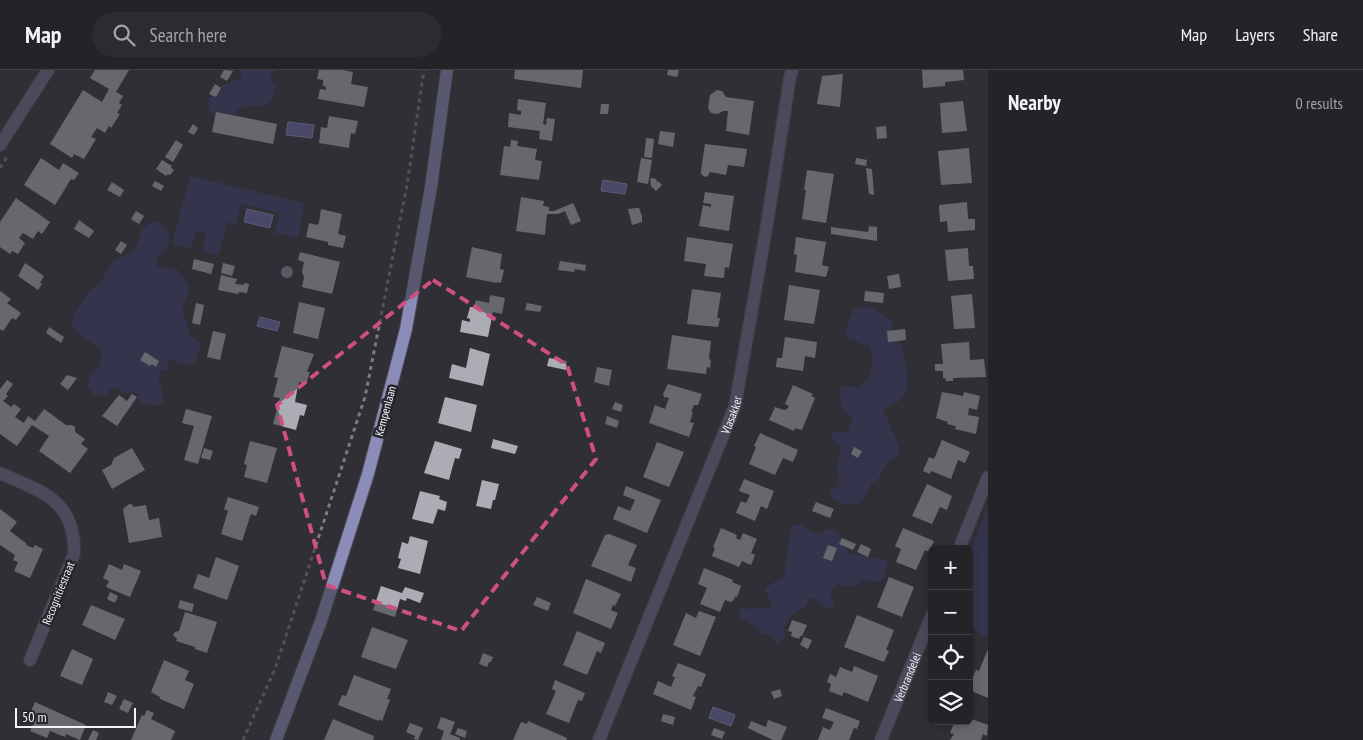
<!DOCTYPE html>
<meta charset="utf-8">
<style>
body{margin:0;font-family:"PT Sans Narrow",sans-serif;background:#2b2b30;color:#f1f3f6}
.controls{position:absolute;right:15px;bottom:15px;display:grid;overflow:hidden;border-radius:8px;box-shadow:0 2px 8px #0003}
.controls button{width:45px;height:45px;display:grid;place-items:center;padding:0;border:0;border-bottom:1px solid #404045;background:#232328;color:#f1f3f6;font:25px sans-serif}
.scale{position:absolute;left:15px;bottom:12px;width:121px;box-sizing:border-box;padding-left:5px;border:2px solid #f3f4f8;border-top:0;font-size:14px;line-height:18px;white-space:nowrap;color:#f3f4f8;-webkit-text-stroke:4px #25252b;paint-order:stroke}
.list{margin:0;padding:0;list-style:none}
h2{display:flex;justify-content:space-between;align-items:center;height:65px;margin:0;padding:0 20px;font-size:21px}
h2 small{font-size:16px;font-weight:400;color:#a3a4a8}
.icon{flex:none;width:28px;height:28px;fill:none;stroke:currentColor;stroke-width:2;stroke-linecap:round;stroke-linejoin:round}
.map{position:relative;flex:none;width:988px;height:670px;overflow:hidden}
header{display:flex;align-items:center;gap:30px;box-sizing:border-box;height:70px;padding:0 25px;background:#232328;border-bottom:1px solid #404045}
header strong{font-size:24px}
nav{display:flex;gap:28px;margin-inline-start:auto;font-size:18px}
.search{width:350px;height:45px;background:#2b2b30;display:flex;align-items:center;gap:12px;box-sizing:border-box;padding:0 18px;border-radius:28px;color:#a3a4a8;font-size:19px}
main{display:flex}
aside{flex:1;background:#232328}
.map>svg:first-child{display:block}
</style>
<header>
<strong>Map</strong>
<div class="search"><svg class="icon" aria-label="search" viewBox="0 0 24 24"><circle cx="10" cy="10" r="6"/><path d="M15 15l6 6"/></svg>Search here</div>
<nav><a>Map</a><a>Layers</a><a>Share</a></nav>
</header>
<main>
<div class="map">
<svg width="988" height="670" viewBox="0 0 988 670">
<rect width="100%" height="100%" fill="#2f2f35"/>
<path fill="#3c3a6c" d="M241,0H278L271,4L270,9L276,17L270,32L259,37L249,36L241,38L228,48H223L211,42L208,33C213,17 227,14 241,8Z
M190,106L304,133L298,168L275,163L279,143L241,134L236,154L227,152L219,185L202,182L206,164L196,161L191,179L172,174Z
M154,151C175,157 173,177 157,188L156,196L178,200L190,218L184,232L183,241L191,266L200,274L199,282L195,292L185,295L168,289V299L161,301C155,313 165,320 163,332L158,336L140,333L138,324L132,321L126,324L117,317L110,319L105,326L93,324L87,316L91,303L99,296L102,281L71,256L74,245L89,221C101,217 107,199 114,189C136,185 136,177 143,158Z
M872,237L891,251C893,263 899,270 903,281C905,285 906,291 906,296C910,320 907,331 883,339L900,379L897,387L888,391L879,408L871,414L864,430L856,434H842L832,429L830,421L840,416L837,401L840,376L830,368L834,361L842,363L849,361L852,347C839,339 839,330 841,316L860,317C875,303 873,296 870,277L846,267C845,257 850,248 854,239Z
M988,436V566H982L969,554V486Z
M801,454L809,460L819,464L826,459L836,461L850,484L888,490L883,510L872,512L863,510L853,517L838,514L830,522L834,536L827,540L817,530L809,527L806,536L789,547L784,558L785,567L778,574L770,565L762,564L757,557L741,548L739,539L772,538L765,519L776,511L784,507L791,456Z"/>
<path fill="#6967a8" stroke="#9291c0" d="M288,52L314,55L312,68L286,65Z
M603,110L627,114L625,124L601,121Z
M247,139L273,145L270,158L244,152Z
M260,247L280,252L277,261L257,256Z
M713,637L735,645L731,656L709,648Z"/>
<path fill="#acacb4" d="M95,0H129L116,22L123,26L119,33L122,35L117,43L120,44L111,58L109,56L105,63L97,58L91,67L96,69L84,89L74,84L72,88L50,74L83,20L102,32L109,19L90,8Z
M224,0L233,1L227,11L220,7Z
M319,0H342L353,2L351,14L368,17L364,37L318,29L320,19L326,20V17L323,16V10L317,9Z
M515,0H583L581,18L514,9Z
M668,0H679L677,7L667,5Z
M922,0H963L964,10L945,12V16L923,18Z
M843,4L840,37L817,34L822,6Z
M215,14L221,18L216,27L209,24Z
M717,20L722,21L726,27L754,31L749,65L726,61L728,41H723L718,44L711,43L708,38L710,25Z
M518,29L546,33L543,54L546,55L547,48L555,49L552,71L539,69L540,61L508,57L509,43L521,45V41L517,40Z
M963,31L967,61L942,63L940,33Z
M601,34H609L608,44H600Z
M216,42L277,54L273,74L212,62Z
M329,46L358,51L355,64L351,63L349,78L319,73L321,57L327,58Z
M193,54L198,58L194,65L188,62Z
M886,56L887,68L877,69L876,57Z
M660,61L675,63L673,77L658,74Z
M646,68L654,69L652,88L644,87Z
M176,70L183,75L173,92L165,87Z
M511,70L518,71L517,76L537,79L535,90L542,91L539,110L500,105L504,76L510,77Z
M705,74L747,79L744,97L728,95L726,105L710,102L708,106L705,107L701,104V101Z
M969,78L972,113L941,115L938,81Z
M41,88L59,100L63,93L79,103L74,110L71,109L55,135L24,115Z
M641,88L652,90L648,114L637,112Z
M856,88L867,90L866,96L855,94Z
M162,90L172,96L171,98L174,100L170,105L168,104L166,106L156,99Z
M866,98L872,99L874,125L869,124Z
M807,100L834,104L826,153L802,149L806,120H804Z
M652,108L656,109L657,112L658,111L662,115L656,121L651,116L650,109Z
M155,111L164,116L161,121L152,116Z
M112,112L124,120L120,127L107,120Z
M705,122L734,126L729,161L699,156L703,135L711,137V134L703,133Z
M521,127L544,131L543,136L549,137V141H554L573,133L581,151L571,155L565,141L558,144H547L545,165L516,161Z
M16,128L50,152L42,164L38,161L33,169L23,163L19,168L25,173L18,184L12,181L10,184L0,177V152Z
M967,132L968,149H975V160L948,162L947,151L940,152L939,135Z
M636,138H639L642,146V152L632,155L628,139Z
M321,139L342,144L338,164L346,166L343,178L328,175V172L306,167L309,153L317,155L319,153Z
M136,141L144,146L139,154L131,149Z
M79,150L94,161L89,168L74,159Z
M869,156L877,157V171L831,164V157L868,162Z
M687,167L733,174L729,198L725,197L724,208L704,206L706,194L684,191Z
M796,167L826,172L822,195L829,197L826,207L795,202L797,185L794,184Z
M121,171L127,175L121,184L115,180Z
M472,177L502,184L500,199L504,200L501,213L497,212V213L466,207Z
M968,178L969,196H973L974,209L948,211L945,180Z
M300,182L340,192L332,224L302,217L304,207L302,202L304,192L298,190Z
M194,189L214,194L211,204L192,199Z
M560,191L586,195L585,201L575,199L574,202L558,200Z
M25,193L44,206L40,213L42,214L38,220L18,206Z
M223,193L235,196L232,206L221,203Z
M899,204L901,217L889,219L887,206Z
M221,205L237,209L235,214L244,215V213L249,214L247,223L239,222L238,224L218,220Z
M789,215L820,220L814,254L784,250Z
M692,219L721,223L717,248H720L718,257L687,254Z
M0,221L11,229L7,233L21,243L16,250L12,248L3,261L0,259Z
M865,221L884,223L883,233L864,231Z
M972,224L975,258L954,259L951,226Z
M490,225L505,228L502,244L493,242L488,267L460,262L462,250L470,252V249L467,248L470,237H474L476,230L489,233Z
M299,232L325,238L318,269L293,263Z
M196,233L204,235L200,255L192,253Z
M527,233L542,236L540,242L525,240Z
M49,257L64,267L61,273L46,263Z
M905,259L906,270L888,272L887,261Z
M213,261L226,264L220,290L207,287Z
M672,265L711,271L709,289L711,290L710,298L707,297L706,304L667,299Z
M785,267L817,272L815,288L805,286L803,301L776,297L777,288H782Z
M969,272L970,290L984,289L986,307L953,308V311H946L945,308H943V301H935V294H943L941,274Z
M282,276L314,284L307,302H310L306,314L299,312L297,321L295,332L307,335L304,346L300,345L296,360L273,354L280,328L273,327L278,308L274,307Z
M470,278L490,284L483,316L449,308L452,294L466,298Z
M145,282L159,291L156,297L152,294L150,296L140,290Z
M549,288L567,291L566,300L547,296Z
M597,297L612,300L609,316L594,312Z
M67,305L77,308L68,320L60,314Z
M7,310L13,314L6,324L8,326L3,331L11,337L14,334L21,339L15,347L24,353L28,346L35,351L44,339L66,355H71L75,357V362L85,369L81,374L88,379L70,403L39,381L49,366L32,355L17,376L0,364V319Z
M668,314L702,324L698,335H694L691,342H693L690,352L694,353L689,367L649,353L655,335L665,339L669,328L664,327L663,324Z
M793,315L813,324L811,326L815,328L802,360L795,358L794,361L769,350L775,337L784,340L787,339L789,336L785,334Z
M942,322L963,326L964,322L980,326L977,340L969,338L968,345L979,347L976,364L955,359L956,356L947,354L948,352L936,348Z
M132,324L137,327L117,356L102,346L119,325L127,331Z
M445,327L477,335L471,362L438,353Z
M615,332L623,335L621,342L612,339Z
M186,339L212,346L198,394L184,390L194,356L182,353Z
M607,346L619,351L617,358L605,354Z
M760,363L798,380L793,392L783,388L775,405L749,394L756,377L754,376Z
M493,369L518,376L515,384L491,378Z
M942,370L970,382L965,393L958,390L951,409L931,401L930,404L923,401L929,387L934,389Z
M250,371L277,378L267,413L244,407L247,395L244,394Z
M435,371L462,379L459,389L455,388L449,410L424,403Z
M657,372L684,382L669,417L643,407Z
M854,377L862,381L858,388L851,384Z
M132,378L145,400L112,419L102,400L111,395L114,388Z
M204,378L213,381L210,390L201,388Z
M744,409L774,421L767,439L761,436L755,451L736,443L741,431L746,433L750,425L739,421Z
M482,410L499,414L495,430H493L491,439L476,436Z
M927,414L952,426L947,440L940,437L932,454L912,446Z
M626,416L661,430L647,463L613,449L618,436L630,441L635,430L623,425Z
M420,421L440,426L439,429L447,432L445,441L438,439L433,454L412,449Z
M228,427L259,437L256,446L251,444L242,471L221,464L228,441L224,439Z
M816,432L834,439L830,448L812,441Z
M129,434L133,435V437L146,435L149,450L159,448L162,467L129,473L123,439Z
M0,439L17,452L10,461L27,474L26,475L33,478L35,475L43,479L30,508L14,501L18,492L13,490L15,485L0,475Z
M721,458L737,465L736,468L740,470L743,463L757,469L751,483L755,485L751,495L742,491L739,497L712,486L715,478L713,477Z
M903,458L934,471L929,482L925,480L916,500L896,492L901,479L895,476Z
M609,464L637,475L628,495L636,498L631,512L591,496L605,465Z
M410,466L428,471L420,504L398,498L401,489L398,488L402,472L408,474Z
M842,468L856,474L853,480L839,474Z
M861,474L871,479L868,487L857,482Z
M828,475L837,478L832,491L823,488Z
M216,487L239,496L227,530L193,518L198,504L209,508Z
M109,494L122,500L124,494L141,501L130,527L106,517L109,511L103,508Z
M704,498L733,510L732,512L741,516L737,527L735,526L734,530L731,532L725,530L720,542L700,534L707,518L698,514Z
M889,507L914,517L902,547L877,537Z
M586,509L621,524L615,536L613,535L611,540L618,543L611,559L573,543Z
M381,516L402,523L405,517L424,523L420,533L407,528L406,531L400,529L395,547L373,540Z
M110,522L118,526L115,533L107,529Z
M537,527L551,533L548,541L533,535Z
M180,530L194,534L192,542L178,538Z
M91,535L125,549L115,570L82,555Z
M699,541L716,547L700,586L673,575L686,543L696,548Z
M185,542L217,552L207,583L195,579V577L176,571L177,569L173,565L175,562L179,561Z
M857,545L894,560L886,580L889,581L884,592L844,577Z
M792,550L807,555L802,566H800L799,569L791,566L792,562L788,561Z
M372,557L408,570L396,599L361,587Z
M577,561L605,573L601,583L597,581L587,605L563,595Z
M804,567L812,570L808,579L800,575Z
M72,579L93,589L82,615L60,606Z
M988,579V628L969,620V615L976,600L979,601Z
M483,583L493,587L491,592H489L487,597L479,594Z
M164,590L189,601L185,610L194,614L184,639L160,629V627L151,622Z
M678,593L706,604L701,617L698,616L693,626L696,627L691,640L653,624L658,611L671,617L675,607L672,606Z
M854,596L878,606L868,632L844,622L842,626L829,621L831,614L827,612L830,604L836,607L840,597L852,602Z
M354,605L391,619L387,629L390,630L382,651L379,649V651L338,635L342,625L346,626Z
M555,610L585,623L582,631L578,630L569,653L546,644L556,621L552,619Z
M780,619L782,626L774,629L771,622Z
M108,622L117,626L112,635L104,632Z
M124,629L133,633L128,643L119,639Z
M35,632L86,655L80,670L66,664L65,667L50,661L47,668L30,661L34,653L27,650Z
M826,638L860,651L857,659L854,658L849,670H818L823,657L830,660L834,652L822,648Z
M147,640L154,643L151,649L175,661L171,670H131L142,645L144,646Z
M663,644L675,647L673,655L661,651Z
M441,647L455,652L450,664L460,668V670H441L444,661L437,658Z
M969,648L988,655L987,666L983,664L981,670H950L954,664L950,663L955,651H969Z
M333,649L374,666L373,670H324Z
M768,650L787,657L781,670H773L748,658L751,651L766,657Z
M528,651L567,668L566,670H513L521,652L527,654Z
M410,653L423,658L418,670L414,669L415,666L406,662Z
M458,658L467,661L465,668L455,664Z
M714,658L725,662L722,669L711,665Z
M93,660L99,663L96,670H88Z"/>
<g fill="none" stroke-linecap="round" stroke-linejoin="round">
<g stroke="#4a4b50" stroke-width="14">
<g id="minor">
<path d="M0,403C42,422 76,430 74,484L30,590"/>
<path d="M959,479L988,407"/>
<path id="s1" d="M599,670L735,336L767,154L790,7L792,0"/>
<path id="s2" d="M881,670L932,545"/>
</g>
</g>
<g stroke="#4a4b50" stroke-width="14">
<path id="tertiary" d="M0,75L48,0"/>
</g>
<g stroke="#4a4b50" stroke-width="14">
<path id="secondary" d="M276,670L321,551L368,404L406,259L431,117L447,0"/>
</g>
<path stroke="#7b7b81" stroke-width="3" stroke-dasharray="4 4" stroke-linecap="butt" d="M0,98L7,87
M243,670L275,599L365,327L407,115L424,0"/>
<use href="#minor" stroke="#6a6b88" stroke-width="12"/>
<use href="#tertiary" stroke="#6a6b88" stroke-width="12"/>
<use href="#secondary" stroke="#8b8cb9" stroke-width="12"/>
</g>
<circle fill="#8b8ca4" cx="287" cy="202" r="6"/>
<path d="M0 0H988V670H0ZM433,210L567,295L596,389L461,561L326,515L277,335Z" fill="#2f2f35" fill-opacity=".55" fill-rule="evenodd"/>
<path fill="none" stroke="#ce4f82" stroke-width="4" stroke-dasharray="10 6" stroke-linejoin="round" d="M433,210L567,295L596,389L461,561L326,515L277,335Z"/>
<g text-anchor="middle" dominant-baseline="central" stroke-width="5" stroke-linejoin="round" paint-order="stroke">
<g font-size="12" fill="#f3f4f8" stroke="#25252b">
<text transform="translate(385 341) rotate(-75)">Kempenlaan</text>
<text stroke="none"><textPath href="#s1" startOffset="351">Vlasakker</textPath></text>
<text transform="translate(58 523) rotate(-68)">Recognitiestraat</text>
<text stroke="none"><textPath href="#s2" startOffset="68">Verbrandelei</textPath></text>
</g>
</g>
</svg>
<div class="controls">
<button>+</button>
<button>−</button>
<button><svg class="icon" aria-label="locate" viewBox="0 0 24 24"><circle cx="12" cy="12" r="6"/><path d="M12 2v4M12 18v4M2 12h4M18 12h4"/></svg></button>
<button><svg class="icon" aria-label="layers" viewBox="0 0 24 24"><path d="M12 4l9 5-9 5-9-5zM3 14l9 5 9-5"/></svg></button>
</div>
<div class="scale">50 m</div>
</div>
<aside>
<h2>Nearby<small>0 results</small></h2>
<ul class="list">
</ul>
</aside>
</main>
